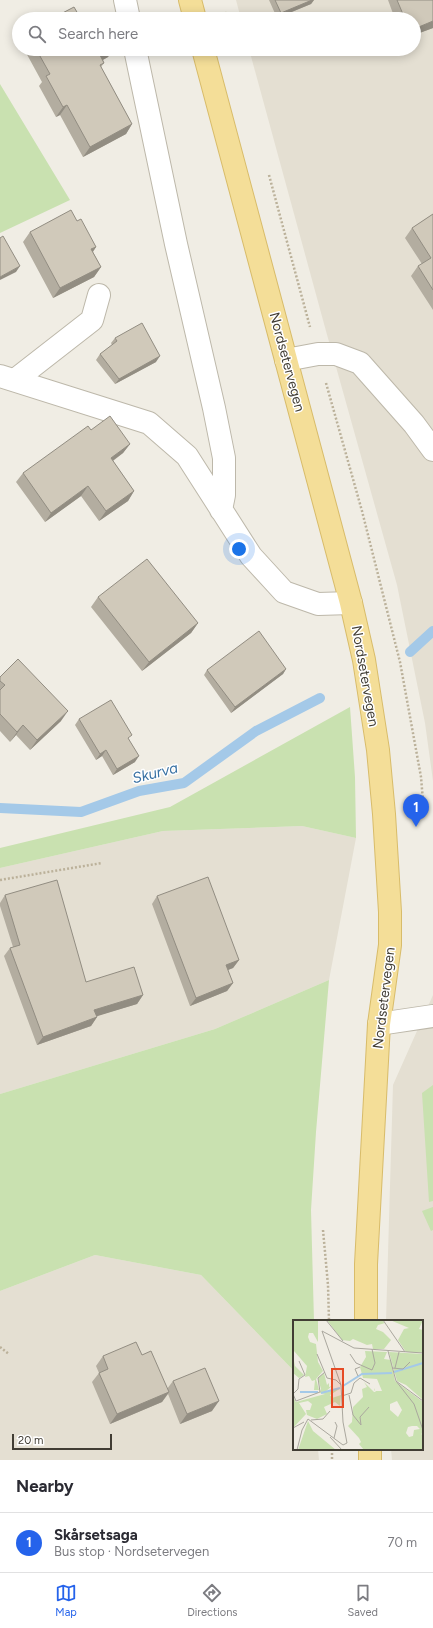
<!DOCTYPE html>
<meta charset="utf-8">
<style>
body{margin:0;font-family:Figtree,sans-serif;background:#f2f2f3;color:#2b2b33}
.scale{position:absolute;left:12px;bottom:10px;width:100px;box-sizing:border-box;padding-left:4px;border:2px solid #413d34;border-top:0;font-size:11px;line-height:14px;white-space:nowrap;color:#413d34;-webkit-text-stroke:3px #fff;paint-order:stroke}
.you{position:absolute;left:239px;top:549px;width:14px;height:14px;margin:-10px;border:3px solid #fff;border-radius:50%;background:#1a73e8;box-shadow:0 0 0 6px #1a73e833}
.badge{display:grid;place-items:center;width:26px;height:26px;border-radius:50%;background:#2563eb;color:#fff;font-size:13px;font-weight:700}
.pin{position:absolute;translate:-50% -33px;filter:drop-shadow(0 1px 2px #0008)}
.pin::after{content:'';position:absolute;top:21px;width:14px;height:12px;background:inherit;clip-path:polygon(0 0,100% 0,50% 100%)}
.list{margin:0;padding:0;list-style:none}
h2{display:flex;justify-content:space-between;align-items:center;height:52px;margin:0;padding:0 16px;font-size:17px}
h2 small{font-size:13px;font-weight:400;color:#7c7c81}
.list li{display:grid;grid-template-columns:26px 1fr auto;gap:12px;align-items:center;box-sizing:border-box;height:60px;padding:0 16px;border-top:1px solid #e1e1e2}
.list b{display:block;font-size:15px;white-space:nowrap}
.list p{margin:0;font-size:13px;white-space:nowrap;color:#7c7c81}
.list em{font-size:13px;font-style:normal;color:#7c7c81}
.icon{flex:none;width:22px;height:22px;fill:none;stroke:currentColor;stroke-width:2;stroke-linecap:round;stroke-linejoin:round}
.map{position:relative;flex:none;width:433px;height:1460px;overflow:hidden}
.search{position:absolute;background:#fff;box-shadow:0 2px 10px #0003;left:12px;right:12px;top:12px;height:44px;display:flex;align-items:center;gap:10px;box-sizing:border-box;padding:0 14px;border-radius:22px;color:#7c7c81;font-size:15px}
.sheet{height:112px;background:#fff}
nav{display:flex;justify-content:space-around;align-items:center;box-sizing:border-box;height:56px;border-top:1px solid #e1e1e2;background:#fff;font-size:11px;color:#7c7c81}
nav a{display:grid;justify-items:center;gap:2px}
nav .on{color:#2563eb}
.map>svg:first-child{display:block}
</style>
<div class="map">
<svg width="433" height="1460" viewBox="0 0 433 1460">
<rect width="100%" height="100%" fill="#f0ede4"/>
<path fill="#e4dfd2" d="M236,0H433V781L425,723L397,585L326,331L249,49H414V19H241Z
M302,826L356,838L329,980L215,1029L0,1094V868L163,831Z
M433,995V1460H392L391,1449H422V1321H386L393,1085Z
M95,1255L201,1275L294,1371V1449H318L319,1460H0V1291Z"/>
<path fill="#c9e1b0" d="M0,84L70,200L0,233Z
M350,707L355,777L356,838L302,826L163,831L0,868V848L170,807Z
M329,980L316,1132L311,1210L314,1321H294V1371L201,1275L95,1255L0,1291V1094L215,1029Z
M433,1085V1201L429,1202L422,1093Z
M433,1207V1230L431,1231L422,1211Z"/>
<g fill="none" stroke-linecap="round" stroke-linejoin="round">
<path stroke="#a4c9e8" stroke-width="10" d="M410,652L433,631
M0,808L81,812L139,791L184,783L256,731L320,698"/>
<g stroke="#bdb8aa" stroke-width="24">
<path id="minor" d="M125,0L129,19
M135,49L176,244L214,408L224,458V495L221,510
M286,360L318,354H336L360,363L414,424L433,450
M0,376L149,423L187,456L251,556L284,592L318,604L351,603
M15,380L92,320L99,295
M379,1024L433,1016"/>
</g>
<g stroke="#d8bc6a" stroke-width="24">
<path id="major" d="M190,0L195,19
M203,49L351,603L364,660L378,750L384,814L390,912V945L379,1024L366,1264V1321
M370,1449V1460"/>
</g>
<path stroke="#bbb19a" stroke-width="2.5" stroke-dasharray="2 2" stroke-linecap="butt" d="M225,12L227,19
M269,175L310,327
M326,383L362,511L400,662L421,777L423,801
M0,880L102,863
M323,1230L328,1285L329,1321
M0,1347L9,1354
M332,1449V1460"/>
<use href="#minor" stroke="#fff" stroke-width="22"/>
<use href="#major" stroke="#f4de98" stroke-width="22"/>
</g>
<path fill="#b3ada0" d="M269,0H314L311,4L277,18Z
M388,0H433V28L414,35V19H395Z
M24,49H113L108,57L103,60L104,63L101,67L132,124L126,134L83,157L60,115L56,117L39,86L42,82Z
M433,214V310L411,276L418,266L422,264L405,238L412,228Z
M77,221L96,247L93,252L101,267L94,277L53,298L23,242L30,232Z
M115,338L156,362L115,384L96,360L100,354L112,345L111,343Z
M91,430L130,444L123,453L113,461L134,491L128,501L99,521L81,496L45,522L16,482L23,473Z
M98,597L198,623L191,633L142,671L91,607Z
M286,669L283,674L231,713L204,675L207,670Z
M0,677L61,721L30,750L16,735L10,742L0,731Z
M79,719L129,739L135,762L113,775L102,756L96,760L75,725Z
M5,895L86,982L143,995L137,1004L96,1016L97,1017L91,1026L37,1045L4,956L10,948L13,947L0,906V903Z
M157,896L239,960L233,968L228,970L233,983L227,991L190,1006L152,904Z
M142,1355L167,1389L173,1381L212,1411L180,1424L168,1394L162,1402L110,1424L92,1382L99,1373L96,1366L103,1356Z"/>
<path fill="#928d82" d="M312,0H314L311,4L277,18L281,13Z
M433,21V28L414,35V29Z
M111,49H113L108,57L93,65L100,55Z
M67,105L60,115L56,117L63,107Z
M132,124L126,134L83,157L90,147Z
M96,247L89,257L91,249Z
M20,266L16,272L0,280V277Z
M101,267L94,277L53,298L60,288Z
M160,356L156,362L115,384L119,379Z
M130,444L123,453L104,467L111,458Z
M88,486L81,496L45,522L51,513Z
M134,491L128,501L99,521L106,511Z
M198,623L191,633L142,671L149,662Z
M286,669L283,674L231,713L235,707Z
M68,711L61,721L30,750L37,740Z
M23,725L16,735L10,742L17,732Z
M106,750L102,756L96,760L100,754Z
M139,756L135,762L113,775L117,769Z
M239,960L233,968L220,973L226,965Z
M233,983L227,991L190,1006L196,998Z
M143,995L137,1004L88,1019L94,1010Z
M97,1017L91,1026L37,1045L43,1037Z
M169,1392L162,1402L110,1424L117,1414Z
M219,1401L212,1411L180,1424L187,1414Z"/>
<path fill="#d0c9ba" stroke="#928d82" d="M275,0H312L281,13Z
M397,0H433V21L414,29V19H405Z
M74,7L81,19H51Z
M36,49H111L100,55L104,63L100,65L132,124L90,147L67,105L63,107L46,76L50,74Z
M71,210L77,221L81,219L96,247L91,249L101,267L60,288L30,232Z
M433,214V290L418,266L431,258L412,228Z
M3,236L20,266L0,277V238Z
M142,323L160,356L119,379L100,354L117,341L115,338Z
M110,416L130,444L111,458L134,491L106,511L88,486L51,513L23,473L88,426L91,430Z
M147,559L198,623L149,662L98,597Z
M259,631L286,669L235,707L207,670Z
M18,659L68,711L37,740L23,725L17,732L0,714V690L5,685L0,681V677Z
M111,700L132,735L128,738L139,756L117,769L106,750L100,754L79,719Z
M208,877L239,960L226,965L233,983L196,998L157,896Z
M57,880L86,982L134,967L143,995L94,1010L97,1017L43,1037L10,948L20,945L5,895Z
M136,1342L142,1355L151,1351L169,1392L117,1414L99,1373L108,1369L103,1356Z
M205,1368L219,1401L187,1414L173,1381Z"/>
<g text-anchor="middle" dominant-baseline="central" stroke-width="3" stroke-linejoin="round" paint-order="stroke">
<g font-size="14" fill="#413d34" stroke="#fff">
<text transform="translate(287 362) rotate(75)">Nordsetervegen</text>
<text transform="translate(365 676) rotate(80)">Nordsetervegen</text>
<text transform="translate(384 998) rotate(-83)">Nordsetervegen</text>
</g>
<g font-size="15" font-style="italic" fill="#3871a3" stroke="#fff">
<text transform="translate(155 773) rotate(-14)">Skurva</text>
</g>
</g>
<g transform="translate(293 1320)">
<rect width="130" height="130" fill="#f0ede4"/>
<path d="M0,0H25V22L20,13H16L15,17L17,22L23,24L25,42L30,51L23,59L26,70H21L22,60L19,61L16,56L12,57L14,46L1,31L0,37ZM34,0H89L92,3L85,5L83,9L90,12L98,20L91,29H80L79,24L74,25L60,19L57,21L49,20ZM97,0H130L126,9L130,10V33L113,32L105,20L111,9L116,8ZM72,31L94,32L91,39L98,40L102,61L130,82V111L128,115L130,113V130H71L66,124L68,122L66,118L55,106L59,102L60,87L70,77L69,69L74,67L71,62L81,72H83L81,70V68L82,71H89L84,59L70,58L67,47L73,37ZM104,81L109,90L105,97L97,90V84ZM119,106H124L127,109L121,110L120,116L116,117L113,113L115,107ZM96,32L130,34V80L113,65L104,61ZM2,41V46L11,55L6,58L0,53ZM31,53L34,65L36,63V67L39,66L32,72L48,68L37,75L39,78L48,75L47,86L42,82L31,87L34,94L24,99L14,95L13,90H17L19,84L15,81L6,83L13,94L0,108V77L3,82L32,74L27,73L28,69L25,58ZM15,101L20,111L43,130H5Z" fill="#c9e1b0" fill-rule="evenodd"/>
<path fill="none" stroke="#a4c9e8" stroke-width="2" d="M101,52L130,43M50,66L69,54L99,53M7,72H25M28,73L47,68"/>
<path fill="none" stroke="#aaa79e" stroke-width="1" d="M33,0L50,21M90,0L112,32M95,31L103,61L130,81M24,34L34,58L43,60L48,65M57,34L63,43L79,50L82,43L79,29M6,41L12,55L6,59L5,69L0,74L3,81L27,72L25,58L32,52M99,48L110,49L117,42M102,48L106,32M65,56L62,49L67,47M103,61L121,84L130,110M56,75L60,95L68,105M49,76L58,73L61,63L67,58L77,64M18,100L30,99L37,91M68,105L67,97L76,87M0,108L11,102M37,117L49,130M41,118L44,106L42,102M4,130L9,110L15,99L50,125L54,123L50,102L48,65L29,11L61,28L130,33"/>
<path fill="#e64b25" fill-opacity="0.15" stroke="#e64b25" stroke-width="2" d="M39,49H50V87H39Z"/>
<rect width="130" height="130" fill="none" stroke="#413d34" stroke-width="2"/>
</g>
</svg>
<div class="scale">20 m</div>
<div class="you"></div>
<div class="pin badge" style="left:416px;top:827px">1</div>
<div class="search"><svg class="icon" aria-label="search" viewBox="0 0 24 24"><circle cx="10" cy="10" r="6"/><path d="M15 15l6 6"/></svg>Search here</div>
</div>
<section class="sheet">
<h2>Nearby<small></small></h2>
<ul class="list">
<li><span class="badge">1</span><div><b>Skårsetsaga</b><p>Bus stop · Nordsetervegen</p></div><em>70 m</em></li>
</ul>
</section>
<nav>
<a class="on"><svg class="icon" aria-label="map" viewBox="0 0 24 24"><path d="M3 6l6-2 6 2 6-2v14l-6 2-6-2-6 2zM9 4v14M15 6v14"/></svg>Map</a>
<a><svg class="icon" aria-label="directions" viewBox="0 0 24 24"><path d="M12 3l9 9-9 9-9-9zM9 14v-3h6M13 9l2 2-2 2"/></svg>Directions</a>
<a><svg class="icon" aria-label="saved" viewBox="0 0 24 24"><path d="M7 4h10v16l-5-4-5 4z"/></svg>Saved</a>
</nav>
